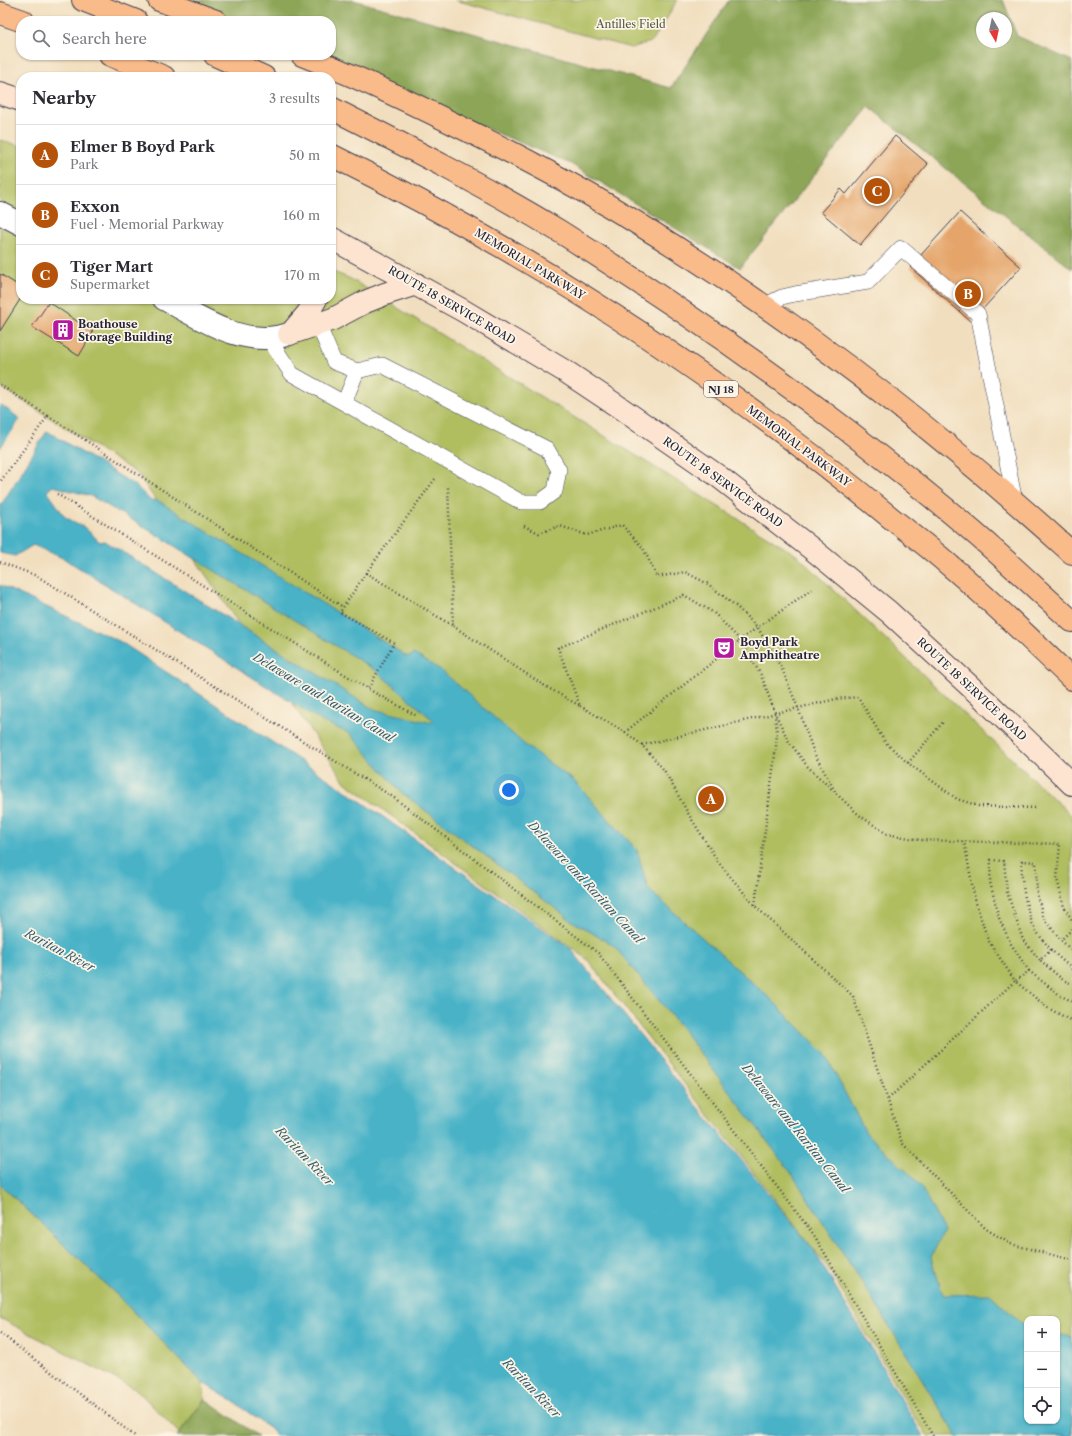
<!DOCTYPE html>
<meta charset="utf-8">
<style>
body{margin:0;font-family:"Libre Caslon Text",serif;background:#f2f2f3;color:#2b2b33}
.controls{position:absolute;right:12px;bottom:12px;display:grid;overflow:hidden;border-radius:8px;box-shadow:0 1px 3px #0004}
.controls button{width:36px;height:36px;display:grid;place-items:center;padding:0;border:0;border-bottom:1px solid #e1e1e2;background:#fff;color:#2b2b33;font:20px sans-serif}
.compass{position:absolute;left:976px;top:12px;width:36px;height:36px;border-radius:50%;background:#fff;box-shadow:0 1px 3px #0004;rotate:171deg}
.you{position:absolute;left:509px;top:790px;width:14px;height:14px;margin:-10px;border:3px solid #fff;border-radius:50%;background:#1a73e8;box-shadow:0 0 0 6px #1a73e833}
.badge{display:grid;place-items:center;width:26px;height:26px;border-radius:50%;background:#b45309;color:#fff;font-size:13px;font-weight:700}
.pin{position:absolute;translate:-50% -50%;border:2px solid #fff;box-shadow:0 1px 4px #0006}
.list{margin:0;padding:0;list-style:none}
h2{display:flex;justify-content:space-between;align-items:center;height:52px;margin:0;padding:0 16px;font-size:17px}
h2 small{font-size:13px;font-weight:400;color:#7c7c81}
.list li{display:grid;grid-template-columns:26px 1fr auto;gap:12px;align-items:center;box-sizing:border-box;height:60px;padding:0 16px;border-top:1px solid #e1e1e2}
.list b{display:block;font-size:15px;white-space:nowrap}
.list p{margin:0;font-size:13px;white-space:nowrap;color:#7c7c81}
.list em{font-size:13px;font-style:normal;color:#7c7c81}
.icon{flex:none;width:22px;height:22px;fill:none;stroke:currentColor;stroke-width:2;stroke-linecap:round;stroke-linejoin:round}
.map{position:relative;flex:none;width:1072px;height:1436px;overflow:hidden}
.search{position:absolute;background:#fff;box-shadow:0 1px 3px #0004;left:16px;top:16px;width:320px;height:44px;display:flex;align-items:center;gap:10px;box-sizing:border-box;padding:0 14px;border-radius:16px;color:#7c7c81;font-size:15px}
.panel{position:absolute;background:#fff;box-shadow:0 1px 3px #0004;left:16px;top:72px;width:320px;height:232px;border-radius:16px}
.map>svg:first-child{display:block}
</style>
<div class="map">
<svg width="1072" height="1436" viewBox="0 0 1072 1436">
<rect width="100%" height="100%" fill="#fcf5e5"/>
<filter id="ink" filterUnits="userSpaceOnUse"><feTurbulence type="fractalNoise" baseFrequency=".025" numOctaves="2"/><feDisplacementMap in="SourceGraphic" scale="8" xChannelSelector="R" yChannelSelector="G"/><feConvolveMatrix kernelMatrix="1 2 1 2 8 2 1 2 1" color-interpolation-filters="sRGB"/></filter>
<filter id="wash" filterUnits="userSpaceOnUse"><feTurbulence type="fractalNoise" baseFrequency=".012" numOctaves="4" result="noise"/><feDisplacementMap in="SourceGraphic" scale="16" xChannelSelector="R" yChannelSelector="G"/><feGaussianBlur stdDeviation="0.9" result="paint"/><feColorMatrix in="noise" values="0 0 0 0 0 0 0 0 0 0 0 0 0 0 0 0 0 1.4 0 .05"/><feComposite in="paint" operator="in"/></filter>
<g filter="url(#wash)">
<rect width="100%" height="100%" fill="#f1debe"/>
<path fill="#b0be60" stroke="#69704e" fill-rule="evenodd" d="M455,0H677L662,27L651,42L631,48Z
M0,140L21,146V299H331V271L351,279L798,556L1072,816V1436H928L916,1419L829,1269L587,959L345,782L138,474L0,386ZM1027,1319H1057V1421H1027Z
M0,1184L117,1295L203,1383L205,1399L179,1433L137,1390L0,1318Z"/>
<path fill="#8ca556" stroke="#576448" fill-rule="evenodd" d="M181,0H353L671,88L729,0H1003L1017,36L1072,61V269L869,107L740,268L571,164L312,55H331V21H231ZM982,18H1006V42H982Z
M205,1399L258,1436H177Z"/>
<path fill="#49b2c7" stroke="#366a81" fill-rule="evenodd" d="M0,404L20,419L0,448Z
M47,431L136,486L151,501L157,500L408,657L414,654L441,670L525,745L574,781L637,850L648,889L774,1002L825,1054L866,1133L919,1183L944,1231L931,1257L943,1295L990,1294L1021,1323L1027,1325V1421H1057V1334L1072,1337V1435L1071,1436H957L872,1298L792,1174L680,1026L614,946L572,921L401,792L349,733L323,722L65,559L33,545L15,556L0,553V507ZM53,486L91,496L139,524L375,670L433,720L432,723L373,709L105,541L100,542L84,527L65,517L47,491Z
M0,585L121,642L349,793L570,948L813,1249L923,1436H276L274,1431L234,1402L203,1383L117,1295L0,1184Z"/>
<g id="blocks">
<path fill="#e5a56a" d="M895,136L928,164L860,245L821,212L841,189L846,194Z
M960,212L1021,267L971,322L910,267Z
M0,274L21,287V298L0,331Z
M49,302L93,332L79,356L32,327Z"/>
</g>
</g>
<g filter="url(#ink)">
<use href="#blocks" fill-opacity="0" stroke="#413e4f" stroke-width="1"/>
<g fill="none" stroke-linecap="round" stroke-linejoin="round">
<g stroke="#413e4f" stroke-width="16">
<path id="service" d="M764,306L782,297L795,294L868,282L901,248L978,314L1015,502
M268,338L292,374L521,502H540L555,491L559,470L547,449L382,365L357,371L334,362L318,324
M344,403L357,371"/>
</g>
<g stroke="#413e4f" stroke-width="24">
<path id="minor" d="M0,213L21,224
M164,299C202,319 244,349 289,334"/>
</g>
<g stroke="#413e4f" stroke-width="24">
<path id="secondary" d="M0,93L21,100
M331,238L462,310L568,373L616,405L718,476L812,549L889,612L985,700L1072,784
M291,333L308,313L316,299
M289,334L333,319L365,302L385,294L416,284"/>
</g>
<g stroke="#413e4f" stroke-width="24">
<path id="motorway" d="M83,0L136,21
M159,0L216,21
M0,13L23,21
M110,55L164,77
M215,55L264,77
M302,55C354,75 404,99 454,124C516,154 578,186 637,223C793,318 937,430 1072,553
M331,108C408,147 485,186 559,231C658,293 754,359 847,430C897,469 947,508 995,551C1021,574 1046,598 1072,621
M331,155C531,254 719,376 891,518C910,533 930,548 948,564C991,600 1031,640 1072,679"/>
</g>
<path stroke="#413e4f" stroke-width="2.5" stroke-dasharray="1 3" stroke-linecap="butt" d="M0,385L48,416L0,482
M48,416L343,607
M435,479L366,573L453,626L448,486
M57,494L368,689L417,716
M524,526L539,533L560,526L587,535L622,525L643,548L657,577L685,572L708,584L737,607L758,628L782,669L798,708L814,753L836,793
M0,562L37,576L393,797L598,953L814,1235L933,1436
M366,573L340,612L394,643L368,689
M812,589L740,640L761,675L775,713L788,740L807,766L859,815L887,834L920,840L1060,844L1057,879L1064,907L1072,920
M453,626L545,686L580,706L558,648L684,595L714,613L740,640L625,732
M580,706L625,732L642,745L664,770L689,815L719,863L755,906L853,996L902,1143L986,1229L1011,1244L1072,1260
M642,745L836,699L858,697L885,742L908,763L957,799L979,806L1035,808
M908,763L944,721
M755,905L776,747L777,731L775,716
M1072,929L1061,940L1072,951
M1051,950C1045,942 1037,934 1033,925C1026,908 1020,878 1022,861L1036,862L1037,895L1044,919L1061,940
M1072,969L1051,950L1040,960L1063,980L1072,984
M1029,971L1011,944L999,918L990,882L991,860L1004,861L1007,892L1023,940L1040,960
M1072,1001L1061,996L1029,971L1015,981L1048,1008L1072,1021
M888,1099L1015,981L988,940L975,900L964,841
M0,1333L135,1436"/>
<use href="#service" stroke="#fff" stroke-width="15"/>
<use href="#minor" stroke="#fff" stroke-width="22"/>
<use href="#secondary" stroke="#fde4d1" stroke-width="22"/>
<use href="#motorway" stroke="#fabb8b" stroke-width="22"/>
</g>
</g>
<defs>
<g id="building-square" transform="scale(1.15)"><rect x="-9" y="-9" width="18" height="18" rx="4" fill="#b5179e" stroke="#fcf5e5"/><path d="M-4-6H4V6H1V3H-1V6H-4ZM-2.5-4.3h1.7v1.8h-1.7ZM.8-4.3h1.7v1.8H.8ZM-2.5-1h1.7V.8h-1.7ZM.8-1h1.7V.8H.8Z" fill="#fff"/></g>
<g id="theatre-square" transform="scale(1.15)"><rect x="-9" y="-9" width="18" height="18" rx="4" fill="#b5179e" stroke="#fcf5e5"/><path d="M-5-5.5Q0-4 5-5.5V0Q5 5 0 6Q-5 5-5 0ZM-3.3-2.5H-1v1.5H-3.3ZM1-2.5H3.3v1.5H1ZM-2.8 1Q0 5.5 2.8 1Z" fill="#fff"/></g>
</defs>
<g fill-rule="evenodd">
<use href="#building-square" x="63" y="330"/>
<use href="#theatre-square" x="724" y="648"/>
</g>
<g text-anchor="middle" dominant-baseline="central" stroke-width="3.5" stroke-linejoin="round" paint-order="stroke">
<rect fill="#fcf5e5" stroke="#63616e" stroke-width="1" x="704" y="381" width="34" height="16" rx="3"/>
<g font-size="10" font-weight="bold" fill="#22223b">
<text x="721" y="389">NJ 18</text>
</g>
<g font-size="11" fill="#545948" stroke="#fcf5e5">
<text x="631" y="24">Antilles Field</text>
</g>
<g font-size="11" fill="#22223b" stroke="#fcf5e5">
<text transform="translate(530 264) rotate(31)">MEMORIAL PARKWAY</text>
<text transform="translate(452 305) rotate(30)">ROUTE 18 SERVICE ROAD</text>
<text transform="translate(799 446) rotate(37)">MEMORIAL PARKWAY</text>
<text transform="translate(723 482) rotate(36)">ROUTE 18 SERVICE ROAD</text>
<text transform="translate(972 689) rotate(43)">ROUTE 18 SERVICE ROAD</text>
</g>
<g font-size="11" font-weight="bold" fill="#22223b" stroke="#fcf5e5" text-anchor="start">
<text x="78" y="324">Boathouse<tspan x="78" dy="13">Storage Building</tspan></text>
<text x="740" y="642">Boyd Park<tspan x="740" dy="13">Amphitheatre</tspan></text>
</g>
<g font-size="12" font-style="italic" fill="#325c73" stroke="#fcf5e5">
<text transform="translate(324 697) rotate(31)">Delaware and Raritan Canal</text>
<text transform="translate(586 882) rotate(47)">Delaware and Raritan Canal</text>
<text transform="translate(60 950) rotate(28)">Raritan River</text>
<text transform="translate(796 1128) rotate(51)">Delaware and Raritan Canal</text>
<text transform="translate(305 1156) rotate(46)">Raritan River</text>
<text transform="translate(532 1388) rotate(46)">Raritan River</text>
</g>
</g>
</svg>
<div class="controls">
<button>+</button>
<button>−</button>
<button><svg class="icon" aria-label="locate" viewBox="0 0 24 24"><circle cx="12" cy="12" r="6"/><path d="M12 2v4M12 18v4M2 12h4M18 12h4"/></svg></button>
</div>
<svg class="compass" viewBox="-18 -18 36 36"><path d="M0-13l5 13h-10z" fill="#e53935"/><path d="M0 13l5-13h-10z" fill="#7c7c81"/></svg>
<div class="you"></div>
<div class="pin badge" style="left:711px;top:799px">A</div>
<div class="pin badge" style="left:968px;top:294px">B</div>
<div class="pin badge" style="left:877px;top:191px">C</div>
<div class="search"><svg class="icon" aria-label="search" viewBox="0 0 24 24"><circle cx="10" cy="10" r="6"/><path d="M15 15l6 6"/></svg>Search here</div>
<section class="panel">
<h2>Nearby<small>3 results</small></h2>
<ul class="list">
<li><span class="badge">A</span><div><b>Elmer B Boyd Park</b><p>Park</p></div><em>50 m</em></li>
<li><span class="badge">B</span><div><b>Exxon</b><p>Fuel · Memorial Parkway</p></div><em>160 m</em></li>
<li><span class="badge">C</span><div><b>Tiger Mart</b><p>Supermarket</p></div><em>170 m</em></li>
</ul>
</section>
</div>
